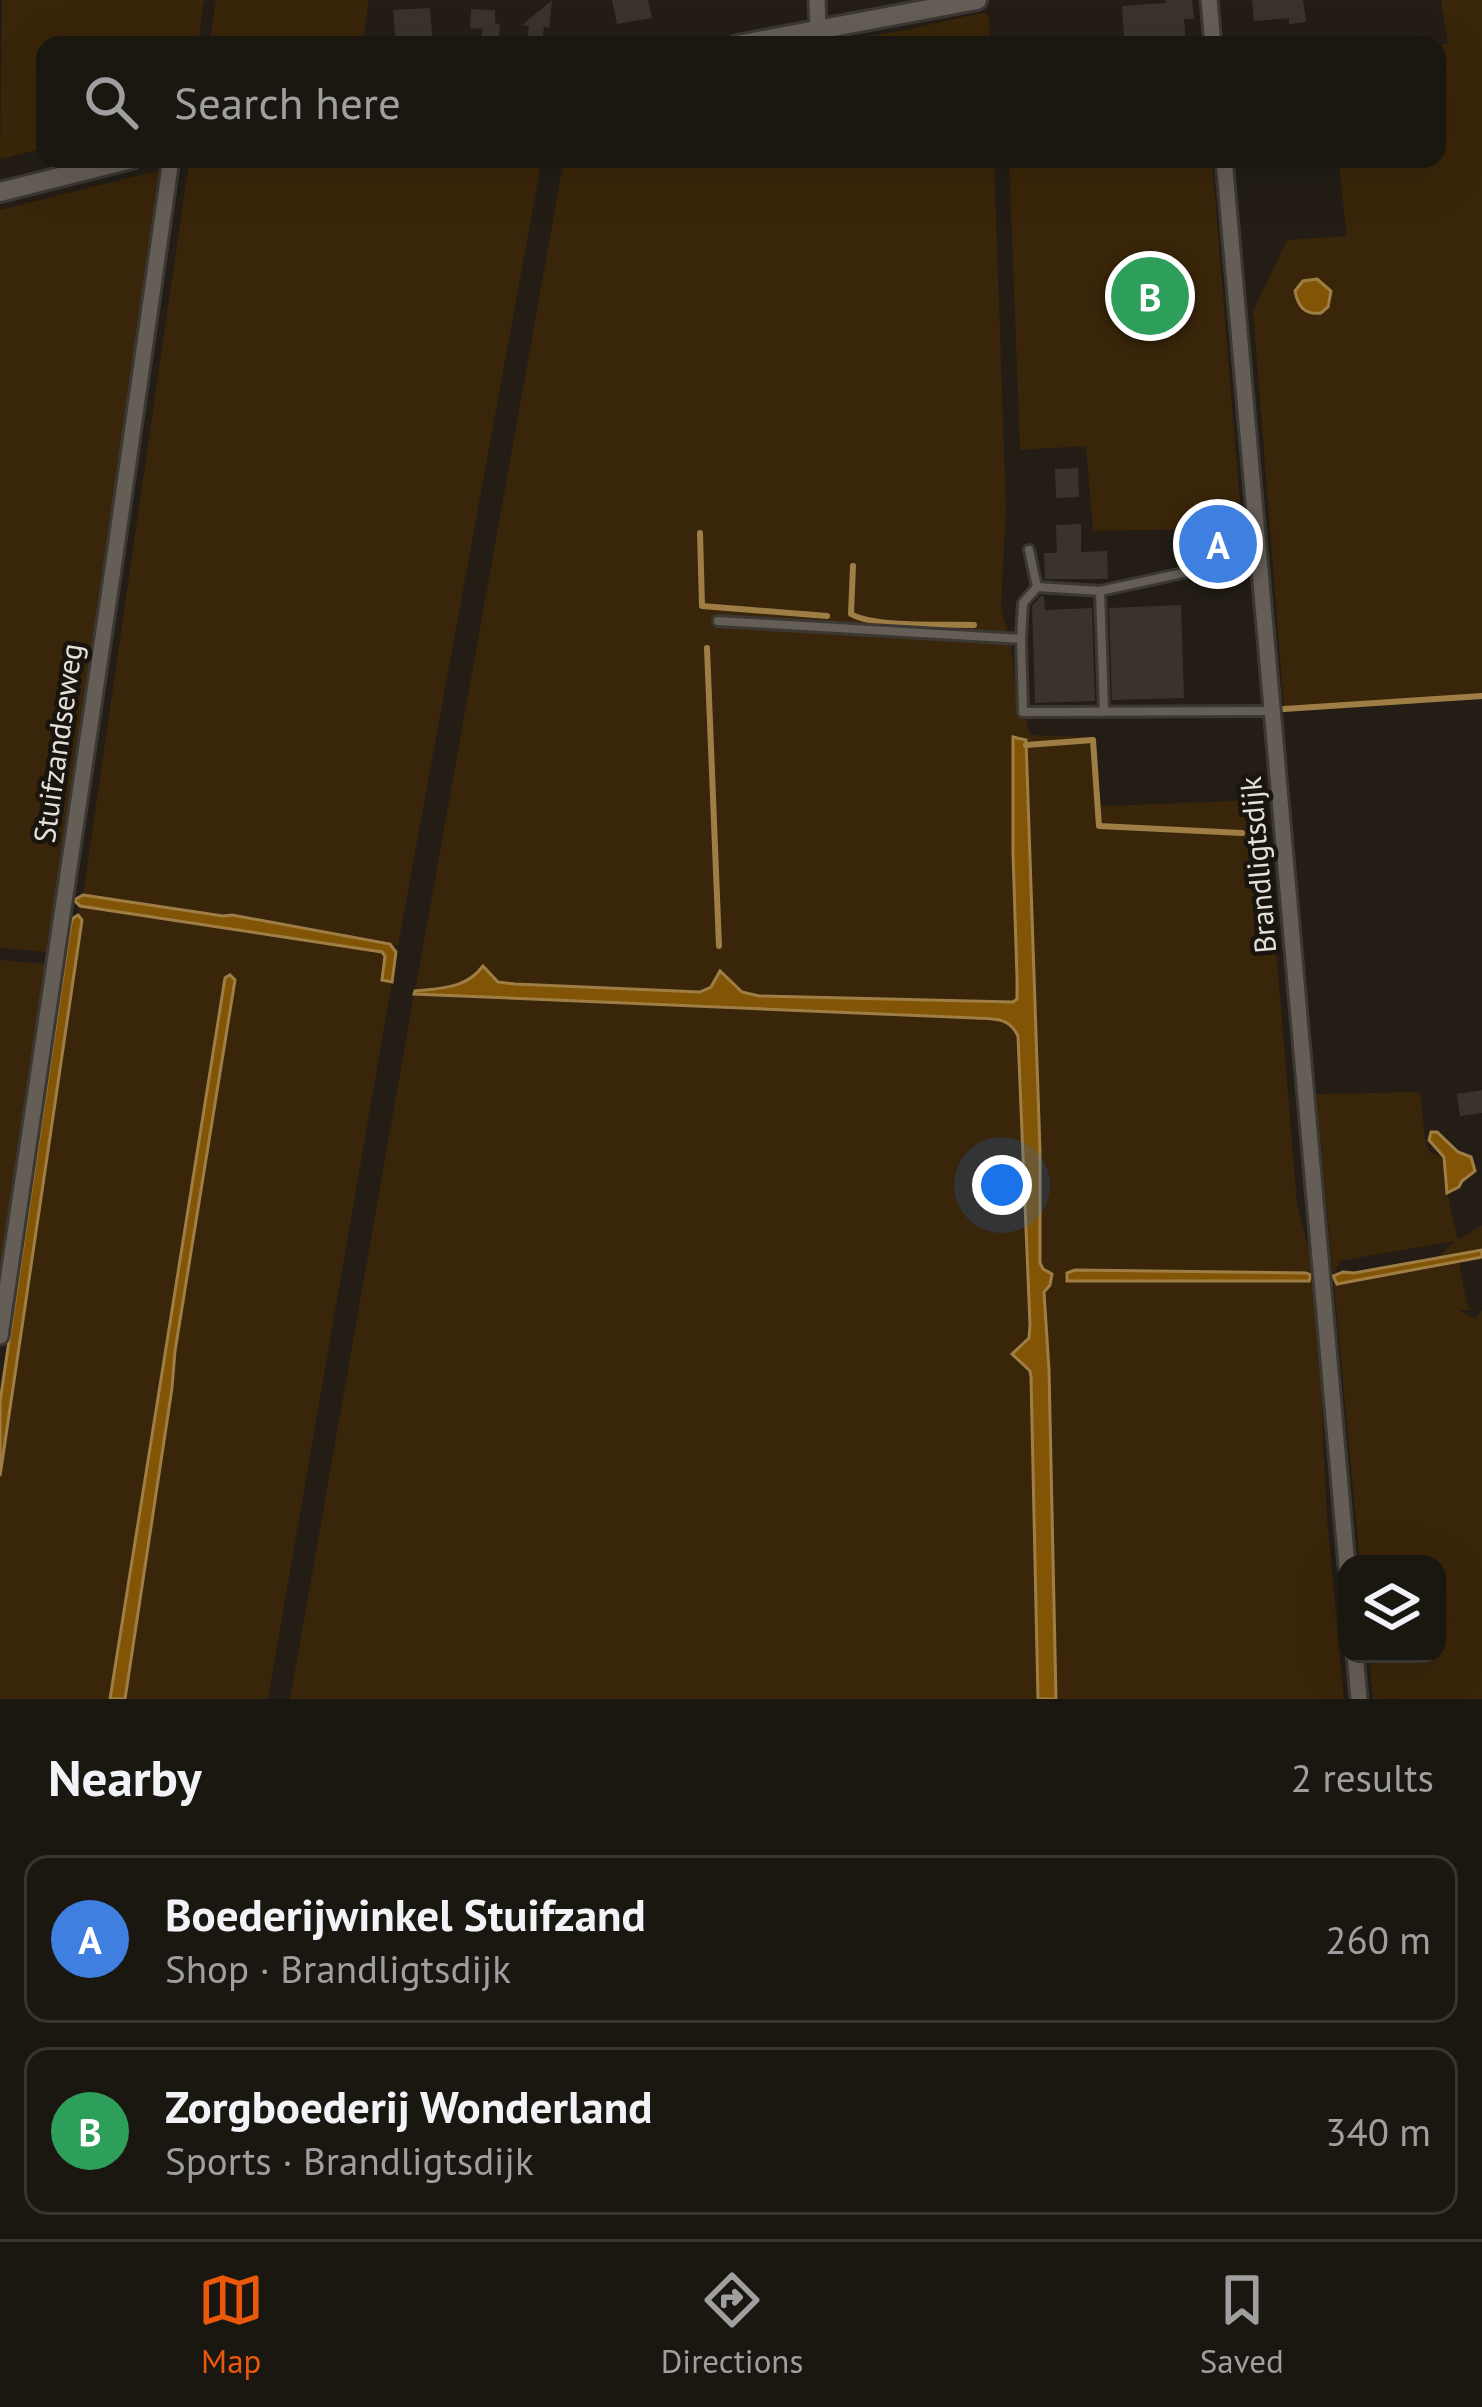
<!DOCTYPE html>
<meta charset="utf-8">
<style>
body{margin:0;font-family:"PT Sans",sans-serif;background:#231f19;color:#f1f3f6}
.controls{position:absolute;right:36px;bottom:36px;display:grid;overflow:hidden;border-radius:24px;box-shadow:0 12px 48px #0002}
.controls button{width:108px;height:108px;display:grid;place-items:center;padding:0;border:0;border-bottom:3px solid #383530;background:#1a1610;color:#f1f3f6;font:60px sans-serif}
.you{position:absolute;left:1002px;top:1185px;width:42px;height:42px;margin:-30px;border:9px solid #fff;border-radius:50%;background:#1a73e8;box-shadow:0 0 0 18px #1a73e833}
.badge{display:grid;place-items:center;width:78px;height:78px;border-radius:50%;background:#ea580c;color:#fff;font-size:39px;font-weight:700}
.pin{position:absolute;translate:-50% -50%;border:6px solid #fff;box-shadow:0 3px 12px #0006}
.list{margin:0;padding:0;list-style:none}
h2{display:flex;justify-content:space-between;align-items:center;height:156px;margin:0;padding:0 48px;font-size:51px}
h2 small{font-size:39px;font-weight:400;color:#9f9f9f}
.list li{display:grid;grid-template-columns:78px 1fr auto;gap:36px;align-items:center;box-sizing:border-box;height:168px;margin:0 24px 24px;padding:0 24px;border:3px solid #383530;border-radius:24px}
.list b{display:block;font-size:45px;white-space:nowrap}
.list p{margin:0;font-size:39px;white-space:nowrap;color:#9f9f9f}
.list em{font-size:39px;font-style:normal;color:#9f9f9f}
.icon{flex:none;width:66px;height:66px;fill:none;stroke:currentColor;stroke-width:2;stroke-linecap:round;stroke-linejoin:round}
.map{position:relative;flex:none;width:1482px;height:1699px;overflow:hidden}
.search{position:absolute;background:#1a1610;box-shadow:0 12px 48px #0002;left:36px;right:36px;top:36px;height:132px;display:flex;align-items:center;gap:30px;box-sizing:border-box;padding:0 42px;border-radius:24px;color:#9f9f9f;font-size:45px}
.sheet{height:540px;background:#1a1610}
nav{display:flex;justify-content:space-around;align-items:center;box-sizing:border-box;height:168px;border-top:3px solid #383530;background:#1a1610;font-size:33px;color:#9f9f9f}
nav a{display:grid;justify-items:center;gap:6px}
nav .on{color:#ea580c}
.map>svg:first-child{display:block}
</style>
<div class="map">
<svg width="1482" height="1699" viewBox="0 0 1482 1699">
<rect width="100%" height="100%" fill="#231d16"/>
<path fill="#392509" fill-rule="evenodd" d="M2,0H204L198,45H45V148L0,159Z
M216,0H369L362,45H209Z
M1441,0H1482V695L1284,709L1253,311L1287,240L1347,236L1338,159H1437V46L1448,43Z
M985,12L989,17L990,45H813L906,30Z
M201,159H542L398,946L233,915L223,916L83,895L189,162Z
M564,159H994L1006,508L1001,607L1011,644L1013,668L1030,735L1090,737L1101,806L1264,800L1297,1204L1316,1277L1327,1519L1344,1699H1056L1049,1370L1043,1269L1040,1263V1151L1035,1001L759,996C743,993 732,985 716,980L711,987L700,992L515,984L498,982L490,975C477,977 470,981 459,985C445,989 429,989 415,991ZM1013,738L1026,740L1034,980L1017,977L1013,853ZM1296,1274L1309,1280L1068,1281L1066,1275Z
M1009,159H1212L1242,528L1093,531L1086,446L1020,450Z
M164,169L48,952L0,948V210Z
M80,906L383,952L385,955L383,979L392,982L268,1699H125L172,1388L175,1351L235,980L230,975L225,978L110,1699H0V1476L81,920L78,915Z
M0,960L46,964L0,1279Z
M414,994L975,1018C995,1019 1009,1017 1018,1036L1030,1325L1029,1338L1024,1346V1364L1031,1377L1038,1699H290Z
M1420,1092L1426,1145L1431,1153L1444,1157L1445,1184L1458,1240L1482,1225V1250L1437,1258L1455,1241L1340,1261L1333,1276L1338,1284L1459,1262L1467,1305L1471,1310H1459L1475,1319L1482,1310V1699H1373L1369,1654H1437V1564H1360L1316,1094Z"/>
<path fill="#825405" stroke="#9f7e45" stroke-width="3" d="M1317,279L1331,291L1328,307L1321,313C1305,315 1298,307 1295,291L1303,281Z
M1013,737L1026,740L1040,1151V1263L1043,1269L1052,1274L1050,1285L1044,1292L1049,1370L1056,1699H1038L1031,1377L1030,1371L1012,1354L1029,1338L1030,1325L1018,1036C1009,1017 995,1019 975,1018L414,994L415,991C441,988 466,989 483,966L498,982L515,984L700,992L711,987L720,971L742,992L759,996L1013,1002L1017,999V978L1013,853Z
M83,895L223,916L232,915L390,944L396,952L392,982L382,980L385,956L382,952L80,906L74,900Z
M78,915L82,920L0,1476V1402L69,934L72,919Z
M230,975L235,980L175,1351L172,1388L125,1699H110L225,978Z
M1431,1132H1437L1458,1152L1471,1157L1475,1171L1462,1181L1459,1187L1447,1193L1444,1157L1429,1140Z
M1482,1250V1257L1337,1284L1333,1276L1343,1272L1354,1273Z
M1075,1270L1306,1273L1311,1275L1309,1281H1067V1273Z"/>
<g fill="none" stroke-linecap="round" stroke-linejoin="round">
<path stroke="#9f7e45" stroke-width="6" d="M700,533L702,606L827,616
M853,566L851,614C876,628 942,624 974,625
M707,648L719,946
M1284,709L1482,696
M1026,745L1093,740L1099,826L1242,833"/>
</g>
<path fill="#39332b" d="M552,0L549,28L544,27L542,45H527L529,26L522,25Z
M612,0H648L652,18L617,24Z
M1166,0H1192L1194,19H1184L1186,44L1130,45V37L1124,38L1122,6L1166,3Z
M1252,0H1303L1306,22L1289,24V18L1254,21Z
M430,8L433,45H396L393,10Z
M471,9L495,10V23L500,24L498,45H481L482,29L470,28Z
M1078,468L1079,497L1056,498L1055,469Z
M1081,524V552L1107,551L1108,579H1045L1044,553H1057L1056,525Z
M1041,596H1044L1045,610L1092,608L1095,701L1035,703L1032,606Z
M1181,605L1184,698L1112,700L1109,608Z
M1482,1090V1113L1460,1116L1457,1094Z"/>
<g fill="none" stroke-linecap="round" stroke-linejoin="round">
<g stroke="#3b3732" stroke-width="14">
<path id="service" d="M1029,550L1037,587L1100,591L1104,712
M1100,591L1257,557
M718,621L1021,639L1023,712L1270,711
M1021,639L1023,603L1037,587"/>
</g>
<g stroke="#3b3732" stroke-width="21">
<path id="minor" d="M817,0L818,30
M1209,0L1213,45
M1224,159L1347,1566
M0,1336L112,576L171,159
M1355,1654L1359,1699"/>
</g>
<g stroke="#3b3732" stroke-width="24">
<path id="tertiary" d="M737,45L977,0
M0,192L131,159"/>
</g>
<use href="#service" stroke="#655e56" stroke-width="8"/>
<use href="#minor" stroke="#655e56" stroke-width="15"/>
<use href="#tertiary" stroke="#655e56" stroke-width="18"/>
</g>
<g text-anchor="middle" dominant-baseline="central" stroke-width="9" stroke-linejoin="round" paint-order="stroke">
<g font-size="30" fill="#e3dfda" stroke="#19140d">
<text transform="translate(57 743) rotate(-82)">Stuifzandseweg</text>
<text transform="translate(1257 865) rotate(-95)">Brandligtsdijk</text>
</g>
</g>
</svg>
<div class="controls">
<button><svg class="icon" aria-label="layers" viewBox="0 0 24 24"><path d="M12 4l9 5-9 5-9-5zM3 14l9 5 9-5"/></svg></button>
</div>
<div class="you"></div>
<div class="pin badge" style="left:1218px;top:544px;background:#3f7fe0">A</div>
<div class="pin badge" style="left:1150px;top:296px;background:#2e9e5b">B</div>
<div class="search"><svg class="icon" aria-label="search" viewBox="0 0 24 24"><circle cx="10" cy="10" r="6"/><path d="M15 15l6 6"/></svg>Search here</div>
</div>
<section class="sheet">
<h2>Nearby<small>2 results</small></h2>
<ul class="list">
<li><span class="badge" style="background:#3f7fe0">A</span><div><b>Boederijwinkel Stuifzand</b><p>Shop · Brandligtsdijk</p></div><em>260 m</em></li>
<li><span class="badge" style="background:#2e9e5b">B</span><div><b>Zorgboederij Wonderland</b><p>Sports · Brandligtsdijk</p></div><em>340 m</em></li>
</ul>
</section>
<nav>
<a class="on"><svg class="icon" aria-label="map" viewBox="0 0 24 24"><path d="M3 6l6-2 6 2 6-2v14l-6 2-6-2-6 2zM9 4v14M15 6v14"/></svg>Map</a>
<a><svg class="icon" aria-label="directions" viewBox="0 0 24 24"><path d="M12 3l9 9-9 9-9-9zM9 14v-3h6M13 9l2 2-2 2"/></svg>Directions</a>
<a><svg class="icon" aria-label="saved" viewBox="0 0 24 24"><path d="M7 4h10v16l-5-4-5 4z"/></svg>Saved</a>
</nav>
